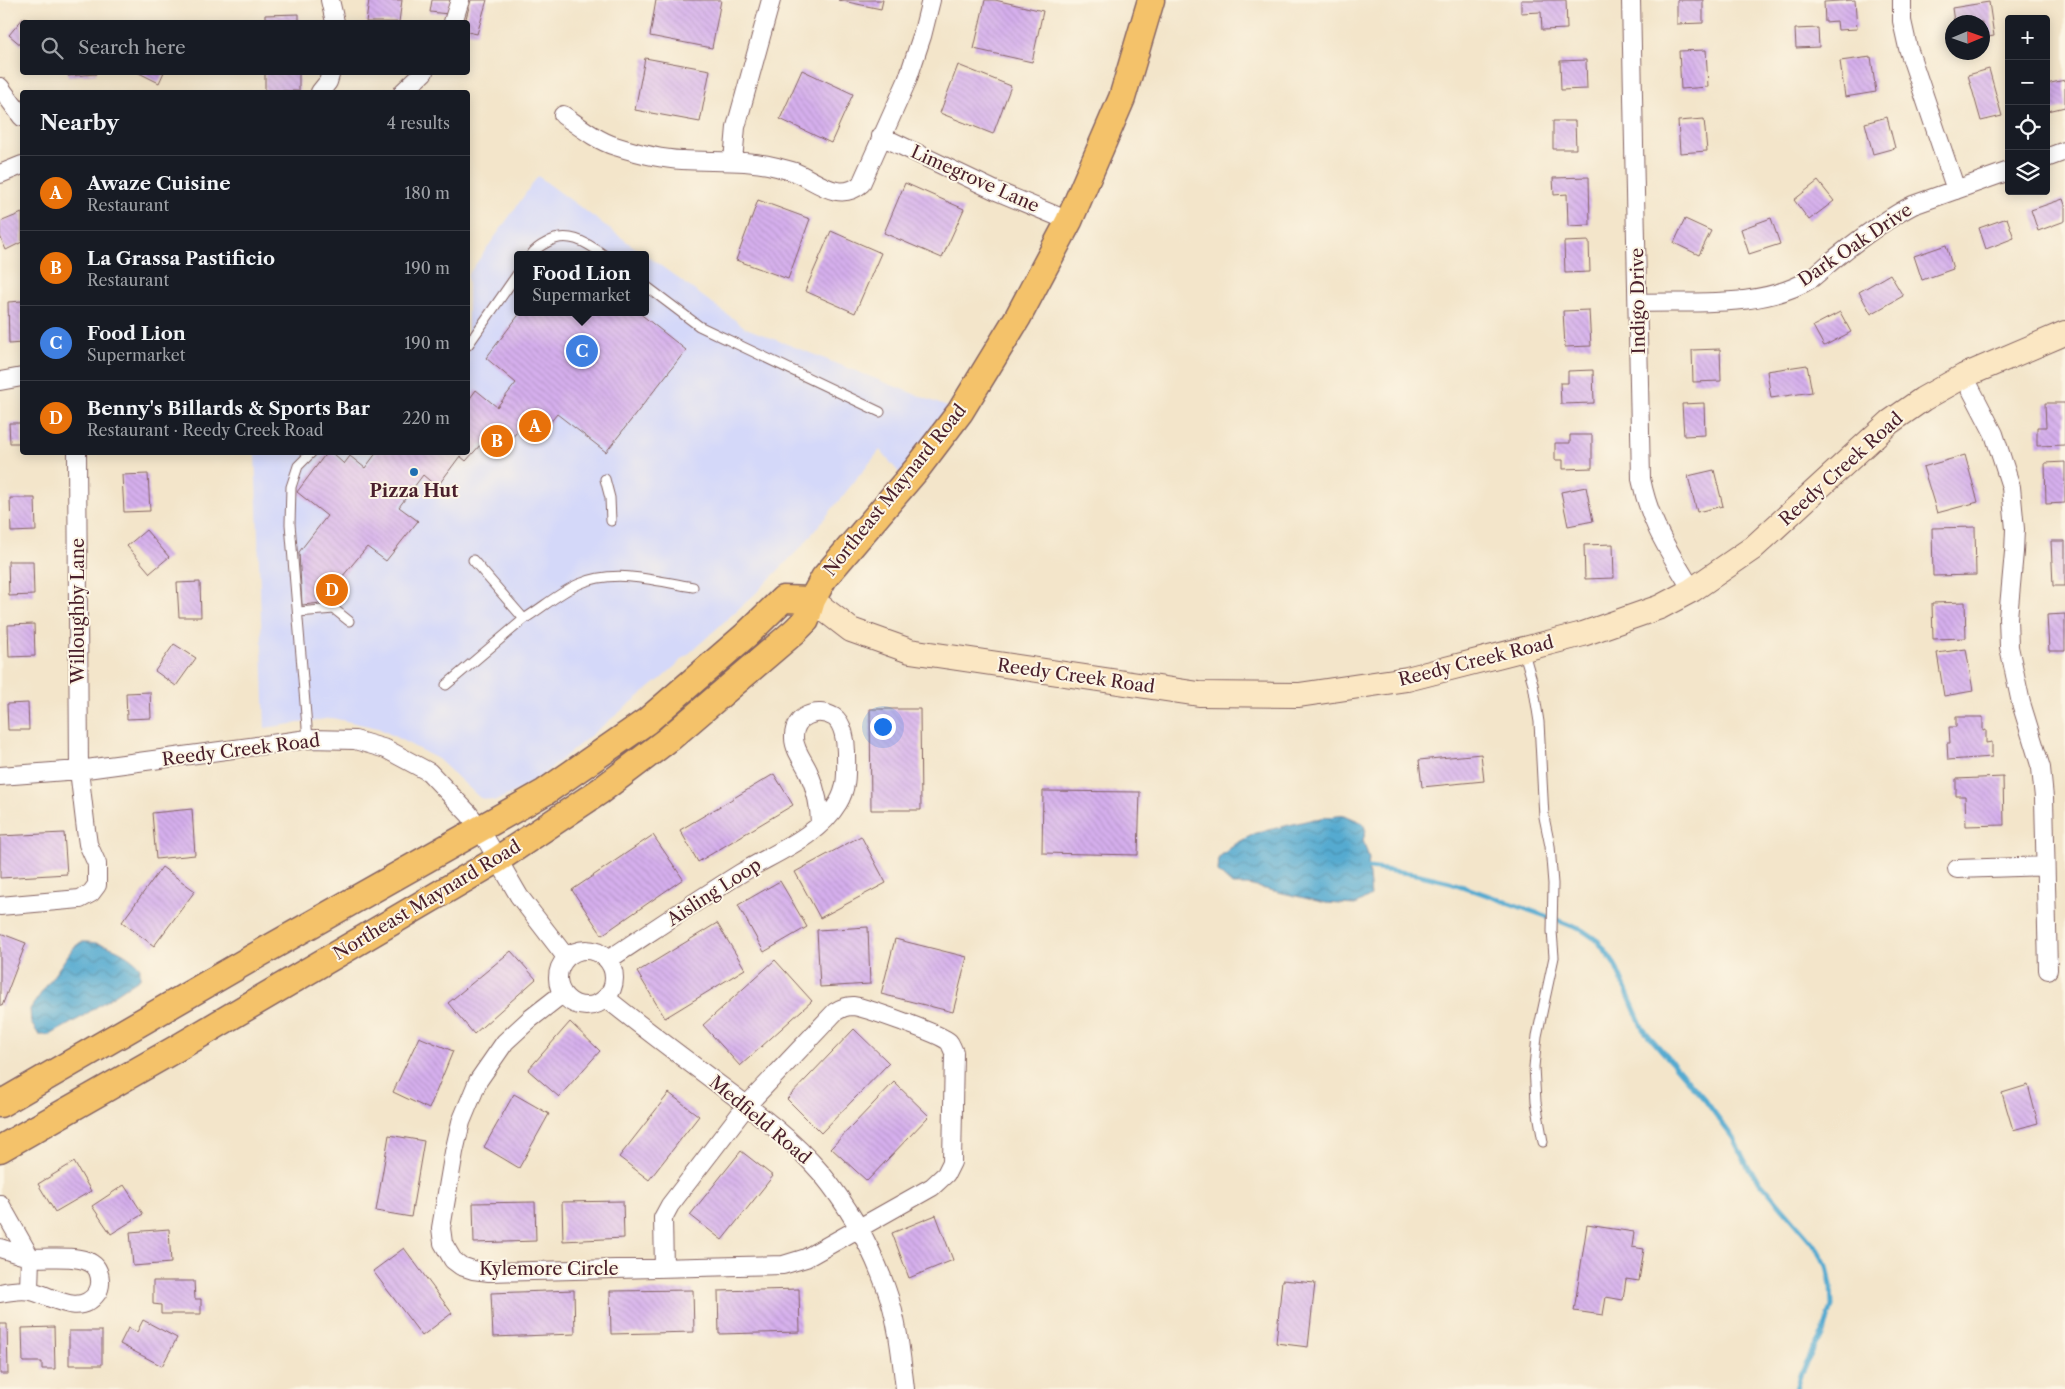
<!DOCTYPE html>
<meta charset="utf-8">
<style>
body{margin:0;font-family:"Libre Caslon Text",serif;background:#20242c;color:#f1f3f6}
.controls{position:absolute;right:15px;top:15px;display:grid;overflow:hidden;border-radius:5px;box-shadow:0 2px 12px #0003}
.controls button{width:45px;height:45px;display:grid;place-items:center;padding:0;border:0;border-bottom:1px solid #363941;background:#171b24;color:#f1f3f6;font:25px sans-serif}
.compass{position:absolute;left:1945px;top:15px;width:45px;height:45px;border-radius:50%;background:#171b24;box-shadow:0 2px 12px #0003;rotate:88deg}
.you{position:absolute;left:882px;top:726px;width:18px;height:18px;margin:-12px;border:4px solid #fff;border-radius:50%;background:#1a73e8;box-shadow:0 0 0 8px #1a73e833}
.badge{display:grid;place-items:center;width:32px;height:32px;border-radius:50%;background:#d93025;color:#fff;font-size:16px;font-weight:700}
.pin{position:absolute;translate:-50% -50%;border:2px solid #fff;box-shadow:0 1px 5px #0006}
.popup{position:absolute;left:514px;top:251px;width:135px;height:65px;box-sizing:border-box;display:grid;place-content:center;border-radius:5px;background:#171b24;filter:drop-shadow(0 1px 4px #0005);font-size:16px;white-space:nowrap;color:#9ea1a6}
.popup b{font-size:19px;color:#f1f3f6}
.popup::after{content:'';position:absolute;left:50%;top:100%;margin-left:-10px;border:10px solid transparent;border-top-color:#171b24}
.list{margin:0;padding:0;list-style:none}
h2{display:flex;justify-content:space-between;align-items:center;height:65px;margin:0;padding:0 20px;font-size:21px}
h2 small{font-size:16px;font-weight:400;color:#9ea1a6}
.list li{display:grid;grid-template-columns:32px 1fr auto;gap:15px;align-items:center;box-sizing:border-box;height:75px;padding:0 20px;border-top:1px solid #363941}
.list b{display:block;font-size:19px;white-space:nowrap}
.list p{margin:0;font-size:16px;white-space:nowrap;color:#9ea1a6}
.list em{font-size:16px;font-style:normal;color:#9ea1a6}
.icon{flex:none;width:28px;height:28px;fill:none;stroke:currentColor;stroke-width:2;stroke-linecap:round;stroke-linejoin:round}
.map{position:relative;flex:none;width:2065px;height:1389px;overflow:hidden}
.search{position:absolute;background:#171b24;box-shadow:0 2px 12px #0003;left:20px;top:20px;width:450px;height:55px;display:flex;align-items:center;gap:12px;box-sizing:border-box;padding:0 18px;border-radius:5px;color:#9ea1a6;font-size:19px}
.panel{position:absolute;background:#171b24;box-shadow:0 2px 12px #0003;left:20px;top:90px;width:450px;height:365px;border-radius:5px}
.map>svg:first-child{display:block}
</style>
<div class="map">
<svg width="2065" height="1389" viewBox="0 0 2065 1389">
<defs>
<pattern id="water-waves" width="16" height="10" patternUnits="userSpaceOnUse" patternTransform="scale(1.25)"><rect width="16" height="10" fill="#54aad0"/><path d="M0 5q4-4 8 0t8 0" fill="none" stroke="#488aa9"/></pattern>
<pattern id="building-back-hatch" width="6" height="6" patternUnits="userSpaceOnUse" patternTransform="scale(1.25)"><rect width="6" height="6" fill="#d5afed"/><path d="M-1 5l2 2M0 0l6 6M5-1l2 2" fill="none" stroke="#b896cb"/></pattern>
</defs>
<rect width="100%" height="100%" fill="#fcf5e5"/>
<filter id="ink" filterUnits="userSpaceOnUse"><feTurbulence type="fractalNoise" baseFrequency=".02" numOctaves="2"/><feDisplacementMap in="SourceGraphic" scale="10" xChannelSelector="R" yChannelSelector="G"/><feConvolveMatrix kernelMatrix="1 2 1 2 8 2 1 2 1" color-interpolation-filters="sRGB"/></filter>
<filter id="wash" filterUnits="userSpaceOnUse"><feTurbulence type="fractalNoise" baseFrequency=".0096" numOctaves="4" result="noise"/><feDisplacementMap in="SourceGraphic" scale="20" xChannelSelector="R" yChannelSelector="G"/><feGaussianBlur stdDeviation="1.12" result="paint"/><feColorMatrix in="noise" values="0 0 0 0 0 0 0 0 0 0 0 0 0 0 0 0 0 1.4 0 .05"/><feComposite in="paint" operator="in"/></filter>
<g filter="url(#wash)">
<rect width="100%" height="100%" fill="#f3e5ca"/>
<path fill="#d4d8f9" d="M538,176L645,255H518V312H646V255L746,328L960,412L906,481L880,450L803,545L755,594L663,677L532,783L496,801L480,798L438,759L378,728L332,718L265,728L255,453L468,452V275Z"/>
<path fill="url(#water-waves)" stroke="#4f647e" d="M1345,815L1363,823L1366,831L1363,840L1369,858L1368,867L1371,896L1355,905L1326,903L1248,885H1232L1218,872L1219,857L1237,843L1256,833L1314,819Z
M81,942C101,941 127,951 140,967V978L80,1018L50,1035H39L31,1023L30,1009L73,948Z"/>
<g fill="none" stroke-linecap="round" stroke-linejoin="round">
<path stroke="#54aad0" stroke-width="5" d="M1361,867L1416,874L1450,882L1557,920L1582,930L1598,941L1615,965L1643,1029L1705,1100L1733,1138L1749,1169L1816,1247L1827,1266L1831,1286L1832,1306L1825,1329L1801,1372L1796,1389"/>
</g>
<g id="blocks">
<path fill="url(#building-back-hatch)" d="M369,0H402L399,22H366Z
M432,0H451L448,14L430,12Z
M471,0H487L477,34L468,32V22H465Z
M656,0H721L712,48L650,36Z
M838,0H883L881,9Z
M985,0H995L1043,11L1032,62L974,49Z
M1521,0H1566L1567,29L1542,30L1541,12L1521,13Z
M1677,0H1703V23L1677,24Z
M1855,0L1857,29L1838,30L1837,21L1825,22L1824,2Z
M1989,2L1994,36L1982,38V22H1954L1952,8Z
M299,14V22H265V15Z
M24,17L31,22H22V46L9,35Z
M1818,28L1819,47L1796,48L1795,29Z
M1706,50L1708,87L1681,89L1679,51Z
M1871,57L1876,92L1845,97L1840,61Z
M645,58L710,70L700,122L635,110Z
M1586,60L1587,89L1561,90L1560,61Z
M958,65L1011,86L993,134L940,113Z
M1989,69L2002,116L1981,121L1968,75Z
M802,70L853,94L831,143L780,119Z
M68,72H96V74L68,76Z
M137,72H164L159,83Z
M265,72H299V91H265Z
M2065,80V107L2048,111L2046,84Z
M1887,117L1895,148L1873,154L1865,123Z
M1704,119L1707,151L1680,153L1678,121Z
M1553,121H1575L1576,149H1553Z
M1589,177L1590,225L1568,226L1567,194L1554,195L1553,178Z
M1818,181L1834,201L1809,220L1794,200Z
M905,183L964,209L942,258L884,233Z
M2063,199L2065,205V221L2038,231L2031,210Z
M758,200L810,219L788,279L736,260Z
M22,213V242L6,250L0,236V222Z
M1771,218L1780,244L1749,254L1741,229Z
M2007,218L2014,238L1986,249L1979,228Z
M1685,219L1711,231L1699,255L1674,243Z
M831,231L881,253L855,313L805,291Z
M1589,241L1590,272L1565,273L1564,242Z
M1946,245L1953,269L1922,280L1914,256Z
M1890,274L1903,296L1871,314L1859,292Z
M22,301V343L9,344L8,302Z
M1589,310L1591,346L1565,347L1563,311Z
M521,312H638L686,350L606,452L557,414L537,439L521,427L497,456L482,443L466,461L460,456L437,487L423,475L399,507L418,521L386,561L367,547L337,583L341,601L302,605L299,552L327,516L297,492L327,452H331L344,464L350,456L365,468L377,452H468V401L476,390L497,407L516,383L486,358Z
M1840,312L1851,332L1824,346L1813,326Z
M1720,349L1721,381L1693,382L1692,350Z
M1807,365L1812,392L1771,398L1767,371Z
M1593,370L1594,403L1561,404L1560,383H1568V371Z
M1704,403L1705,435L1684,436L1682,404Z
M2045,403H2065V445L2037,446V427H2046Z
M9,423H22V443H10Z
M1570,435H1592V468L1563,469V460H1555V443H1570Z
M1965,455L1978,502L1937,513L1923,467Z
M2065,462V503L2046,504L2045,463Z
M1714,470L1723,506L1697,512L1688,476Z
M148,474L150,511L124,512L122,475Z
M1586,487L1593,521L1568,526L1561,492Z
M10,498H35L36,531L11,532Z
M1975,527L1976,575L1933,576L1932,528Z
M146,530L169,557L150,573L127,546Z
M2051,541H2065V586H2053Z
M1613,544L1614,578L1585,579L1584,545Z
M8,561H33L34,595L9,596Z
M200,582L201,617H179L177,583Z
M1965,602L1966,638L1933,639L1932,603Z
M2065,614V651H2049L2047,615Z
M34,624L35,656L9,657L8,625Z
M174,644L196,658L176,686L155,671Z
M1966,649L1973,691L1944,696L1937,653Z
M150,692L151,718L127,719L126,693Z
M28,703L29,730H8L7,704Z
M870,709H920L921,810H871Z
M1956,717H1983V731L1986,730V743L1992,742V757L1948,760L1947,743H1950L1949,727H1956Z
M1481,754L1484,781L1422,787L1419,760Z
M774,774L793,805L698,862L680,830Z
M2003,777L2004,825L1966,826L1965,796H1956V779Z
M1043,791L1140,792L1138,855L1042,853Z
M192,809L195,855L156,859L152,813Z
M64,833L67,874L0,878V836Z
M653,835L683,879L602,935L572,890Z
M861,836L886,883L820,918L795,872Z
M162,867L195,891L154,946L122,922Z
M780,881L807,927L764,952L738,905Z
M717,923L745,969L665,1018L637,972Z
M868,927L870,984L820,987L817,930Z
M0,933L26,943L2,1006L0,1005Z
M895,939L967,957L953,1012L881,994Z
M511,951L536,979L474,1034L448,1003Z
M775,960L812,1001L740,1066L703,1025Z
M570,1022L600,1051L559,1097L528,1070Z
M854,1029L889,1063L821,1133L787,1099Z
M419,1037L453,1051L429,1109L393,1092Z
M894,1082L929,1116L867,1181L831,1148Z
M2028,1085L2038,1123L2013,1130L2002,1093Z
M669,1093L699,1116L649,1180L619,1157Z
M514,1094L549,1114L519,1168L484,1147Z
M389,1135L424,1141L411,1217L376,1211Z
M741,1151L773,1176L722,1240L690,1215Z
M74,1162L91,1191L55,1212L38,1184Z
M124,1185L143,1214L111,1234L92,1206Z
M623,1201L624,1238L563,1241L562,1202Z
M535,1202L536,1241L474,1243L473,1203Z
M936,1215L953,1260L909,1278L892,1233Z
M1587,1225L1634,1232L1632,1247L1644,1249L1639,1281L1626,1279L1623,1300L1606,1297L1603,1315L1574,1311Z
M169,1229L171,1263L133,1266L130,1232Z
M404,1248L452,1313L422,1336L373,1271Z
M1282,1280L1315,1283L1308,1347L1276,1343Z
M153,1281H194L195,1299H201V1314H161V1305L153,1304Z
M799,1289L800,1332L719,1334L718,1291Z
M574,1290L575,1334L493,1337L491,1293Z
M693,1290L694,1332L611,1334L610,1291Z
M143,1320L177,1338L162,1366L120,1344L128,1328L137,1332Z
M0,1324H7L8,1374H0Z
M54,1327L55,1369H42V1362H23L22,1328Z
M69,1331H102V1365H69Z"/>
</g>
</g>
<g filter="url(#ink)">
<use href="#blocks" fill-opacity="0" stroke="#856463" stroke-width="1"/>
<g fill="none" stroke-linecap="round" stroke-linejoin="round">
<g stroke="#856463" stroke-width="11">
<path id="lane" d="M531,255C535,249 540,246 546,243C567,230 586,242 604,255
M646,286L699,326L880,412
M468,345L518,273
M605,479L610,498L611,521
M298,612L334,609L349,621
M524,619C542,608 560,592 579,584C616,568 655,581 693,587
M1523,649L1533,684L1539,722L1544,817L1550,846L1553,884L1552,931L1554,957L1537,1036L1534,1067L1536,1102L1543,1142
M446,685L524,619L473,560
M308,739L290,524L291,487L298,466L312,452"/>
</g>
<g stroke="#856463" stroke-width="20">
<path id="street" d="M330,0L335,22
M1631,0L1641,479C1650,524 1669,551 1692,590
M1902,0V21L1908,48L1956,190
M453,22L460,0
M0,87L22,117
M320,92L328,82L331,72
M403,92L424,72
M563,115C579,126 596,140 615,146C637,153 659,159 682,160C714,162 746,159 777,167C783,169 789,170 795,172C817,181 839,203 861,184L907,81L922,36L931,0
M881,136L994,190L1069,221
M2046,158L2065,151
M733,161L736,127L771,0
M0,174L22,165
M1638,303C1693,301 1764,309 1812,278C1821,271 1829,263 1838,256C1862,237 1886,219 1913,205L2009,171
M1964,376L1994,434L2011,487L2015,529L2014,552L2008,618L2009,647L2021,703L2041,768L2044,798L2048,970
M0,381L22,377
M0,776L79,770L308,739L355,740L386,749L429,772L469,814L480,829L519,896L566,957
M1957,869L2045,866
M0,906L80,899L91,893L97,885V864L88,844L86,830L79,770L77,452
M558 978a28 28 0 1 1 56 0a28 28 0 1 1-56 0Z
M608,960C652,931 696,901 741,873C774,853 818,837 838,803C848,787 846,770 846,752C846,741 843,723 834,717C817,707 793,716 794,738C794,750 805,763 809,773C816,790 820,806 820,824
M562,994L530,1019L505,1042L478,1081L461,1122L454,1152L441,1228L443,1243L453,1260L461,1266L473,1270L489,1272L783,1265L806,1258L932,1187L946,1174L952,1162L954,1052C952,1049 951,1044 949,1042C941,1034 864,1007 853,1006C846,1006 841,1008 835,1012L747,1105L670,1205L663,1218L664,1268
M606,998C643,1028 682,1057 721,1086C756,1112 792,1139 821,1173C849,1207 871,1246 886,1288C898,1321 901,1355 905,1389
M0,1204L30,1257L29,1291
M0,1248C9,1251 20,1255 29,1257C47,1260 90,1251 98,1271C101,1278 101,1287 97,1293C79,1318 53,1296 31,1291C21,1289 10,1291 0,1293"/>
</g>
<g stroke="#856463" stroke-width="26">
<path id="secondary" d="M812,600L851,630L910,651L1199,694L1299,695L1407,679L1583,634L1660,607L1692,590L1753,548L1890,422L1923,399L1964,376L2065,333"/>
</g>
<g stroke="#856463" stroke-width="29">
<path id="primary" d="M0,1104L252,958L545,792L647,721L746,635L783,599L812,600
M0,1149L179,1047L497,860L600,791L670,738L795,631L806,620L812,600L824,578L916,470L960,412L1018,317L1069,221L1122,98L1151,0"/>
</g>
<use href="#lane" stroke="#fff" stroke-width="9"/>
<use href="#street" stroke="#fff" stroke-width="18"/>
<use href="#secondary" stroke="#fbe7c3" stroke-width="24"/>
<use href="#primary" stroke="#f4c26a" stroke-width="26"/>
</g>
</g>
<circle fill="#1f6fb2" stroke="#fcf5e5" stroke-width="2" cx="414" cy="472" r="5"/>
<g text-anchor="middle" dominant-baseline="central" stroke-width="4" stroke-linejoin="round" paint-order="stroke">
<g font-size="18" fill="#4a1f2b" stroke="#fcf5e5">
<text transform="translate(975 179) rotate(24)">Limegrove Lane</text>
<text transform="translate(1855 245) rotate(-34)">Dark Oak Drive</text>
<text transform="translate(1638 301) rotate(-91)">Indigo Drive</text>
<text transform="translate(1841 469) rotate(-42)">Reedy Creek Road</text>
<text transform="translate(895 490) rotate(-51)">Northeast Maynard Road</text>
<text transform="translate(78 611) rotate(-90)">Willoughby Lane</text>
<text transform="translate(1476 661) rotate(-14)">Reedy Creek Road</text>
<text transform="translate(1076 676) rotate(8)">Reedy Creek Road</text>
<text transform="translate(241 750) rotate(-7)">Reedy Creek Road</text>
<text transform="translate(714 892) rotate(-33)">Aisling Loop</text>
<text transform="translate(427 900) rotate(-31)">Northeast Maynard Road</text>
<text transform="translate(760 1120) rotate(40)">Medfield Road</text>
<text x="549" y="1269">Kylemore Circle</text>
</g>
<g font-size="18" font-weight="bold" fill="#4a1f2b" stroke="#fcf5e5">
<text x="414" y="491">Pizza Hut</text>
</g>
</g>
</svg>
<div class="controls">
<button>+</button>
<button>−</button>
<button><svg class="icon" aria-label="locate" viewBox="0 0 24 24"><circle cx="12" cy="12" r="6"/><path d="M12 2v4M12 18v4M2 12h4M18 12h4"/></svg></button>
<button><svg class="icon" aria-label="layers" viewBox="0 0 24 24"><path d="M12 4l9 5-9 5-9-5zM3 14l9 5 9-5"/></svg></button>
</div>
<svg class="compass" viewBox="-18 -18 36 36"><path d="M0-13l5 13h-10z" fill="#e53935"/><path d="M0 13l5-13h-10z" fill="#9ea1a6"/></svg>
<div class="you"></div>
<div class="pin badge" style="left:535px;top:426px;background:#e8710a">A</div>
<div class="pin badge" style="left:497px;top:441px;background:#e8710a">B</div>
<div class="pin badge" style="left:582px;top:351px;background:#3f7fe0">C</div>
<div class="popup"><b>Food Lion</b>Supermarket</div>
<div class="pin badge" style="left:332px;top:590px;background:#e8710a">D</div>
<div class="search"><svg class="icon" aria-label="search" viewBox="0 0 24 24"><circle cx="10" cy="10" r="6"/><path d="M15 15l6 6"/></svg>Search here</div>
<section class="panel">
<h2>Nearby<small>4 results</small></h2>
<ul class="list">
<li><span class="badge" style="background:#e8710a">A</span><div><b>Awaze Cuisine</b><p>Restaurant</p></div><em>180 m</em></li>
<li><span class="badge" style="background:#e8710a">B</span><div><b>La Grassa Pastificio</b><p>Restaurant</p></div><em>190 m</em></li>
<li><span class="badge" style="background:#3f7fe0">C</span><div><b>Food Lion</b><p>Supermarket</p></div><em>190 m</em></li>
<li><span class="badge" style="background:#e8710a">D</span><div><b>Benny's Billards &amp; Sports Bar</b><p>Restaurant · Reedy Creek Road</p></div><em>220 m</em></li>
</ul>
</section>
</div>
